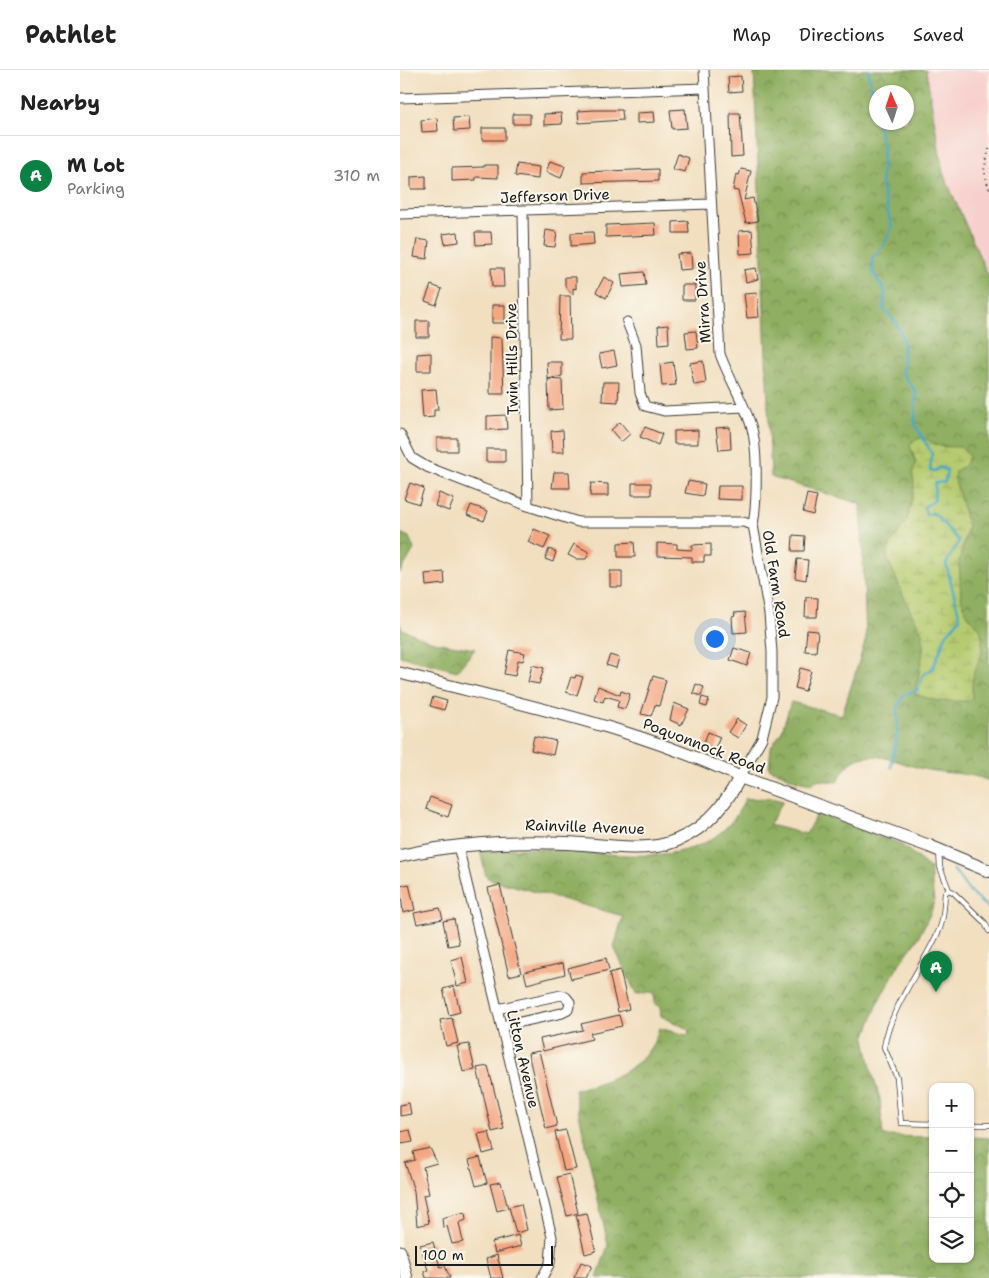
<!DOCTYPE html>
<meta charset="utf-8">
<style>
body{margin:0;font-family:"Shantell Sans",sans-serif;background:#f6f6f6;color:#222}
.controls{position:absolute;right:15px;bottom:15px;display:grid;overflow:hidden;border-radius:10px;box-shadow:0 1px 4px #0004}
.controls button{width:45px;height:45px;display:grid;place-items:center;padding:0;border:0;border-bottom:1px solid #e0e0e0;background:#fff;color:#222;font:25px sans-serif}
.compass{position:absolute;left:469px;top:15px;width:45px;height:45px;border-radius:50%;background:#fff;box-shadow:0 1px 4px #0004;rotate:357deg}
.scale{position:absolute;left:15px;bottom:12px;width:138px;box-sizing:border-box;padding-left:5px;border:2px solid #1c1c1c;border-top:0;font-size:14px;line-height:18px;white-space:nowrap;color:#1c1c1c;-webkit-text-stroke:4px #fbf7ec;paint-order:stroke}
.you{position:absolute;left:314px;top:568px;width:18px;height:18px;margin:-12px;border:4px solid #fff;border-radius:50%;background:#1a73e8;box-shadow:0 0 0 8px #1a73e833}
.badge{display:grid;place-items:center;width:32px;height:32px;border-radius:50%;background:#0b8043;color:#fff;font-size:16px;font-weight:700}
.pin{position:absolute;translate:-50% -41px;filter:drop-shadow(0 1px 2px #0008)}
.pin::after{content:'';position:absolute;top:26px;width:18px;height:15px;background:inherit;clip-path:polygon(0 0,100% 0,50% 100%)}
.list{margin:0;padding:0;list-style:none}
h2{display:flex;justify-content:space-between;align-items:center;height:65px;margin:0;padding:0 20px;font-size:21px}
h2 small{font-size:16px;font-weight:400;color:#767676}
.list li{display:grid;grid-template-columns:32px 1fr auto;gap:15px;align-items:center;box-sizing:border-box;height:80px;padding:0 20px;border-top:1px solid #e0e0e0}
.list b{display:block;font-size:19px;white-space:nowrap}
.list p{margin:0;font-size:16px;white-space:nowrap;color:#767676}
.list em{font-size:16px;font-style:normal;color:#767676}
.icon{flex:none;width:28px;height:28px;fill:none;stroke:currentColor;stroke-width:2;stroke-linecap:round;stroke-linejoin:round}
.map{position:relative;flex:none;width:589px;height:1208px;overflow:hidden}
header{display:flex;align-items:center;gap:30px;box-sizing:border-box;height:70px;padding:0 25px;background:#fff;border-bottom:1px solid #e0e0e0}
header strong{font-size:24px}
nav{display:flex;gap:28px;margin-inline-start:auto;font-size:18px}
main{display:flex}
aside{flex:1;background:#fff}
.map>svg:first-child{display:block}
</style>
<header>
<strong>Pathlet</strong>
<nav><a>Map</a><a>Directions</a><a>Saved</a></nav>
</header>
<main>
<aside>
<h2>Nearby<small></small></h2>
<ul class="list">
<li><span class="badge">A</span><div><b>M Lot</b><p>Parking</p></div><em>310 m</em></li>
</ul>
</aside>
<div class="map">
<svg width="589" height="1208" viewBox="0 0 589 1208">
<defs>
<pattern id="forest-crowns" width="20" height="18" patternUnits="userSpaceOnUse" patternTransform="scale(1.25)"><rect width="20" height="18" fill="#90af62"/><path d="M2 6a3 3 0 1 1 6 0M12 15a3 3 0 1 1 6 0" fill="none" stroke="#758e50"/></pattern>
<pattern id="wetland-marsh" width="20" height="14" patternUnits="userSpaceOnUse" patternTransform="scale(1.25)"><rect width="20" height="14" fill="#b6cb70"/><path d="M1 5h8M5 5V1M11 12h8M15 12V8" fill="none" stroke="#9cae60"/></pattern>
</defs>
<rect width="100%" height="100%" fill="#fbf7ec"/>
<filter id="ink" filterUnits="userSpaceOnUse"><feTurbulence type="fractalNoise" baseFrequency=".02" numOctaves="2"/><feDisplacementMap in="SourceGraphic" scale="10" xChannelSelector="R" yChannelSelector="G"/><feConvolveMatrix kernelMatrix="1 2 1 2 8 2 1 2 1" color-interpolation-filters="sRGB"/></filter>
<filter id="wash" filterUnits="userSpaceOnUse"><feTurbulence type="fractalNoise" baseFrequency=".0096" numOctaves="4" result="noise"/><feDisplacementMap in="SourceGraphic" scale="20" xChannelSelector="R" yChannelSelector="G"/><feGaussianBlur stdDeviation="1.12" result="paint"/><feColorMatrix in="noise" values="0 0 0 0 0 0 0 0 0 0 0 0 0 0 0 0 0 1.4 0 .05"/><feComposite in="paint" operator="in"/></filter>
<g filter="url(#wash)">
<rect width="100%" height="100%" fill="#f1dfc0"/>
<path fill="#f7d0cd" d="M526,0H589V208L543,103Z"/>
<path fill="url(#forest-crowns)" stroke="#56663f" fill-rule="evenodd" d="M354,0H526L543,103L589,208V711C569,702 549,704 528,700C509,697 484,683 464,687C449,690 444,700 437,712L416,710L411,714L397,711L369,698L371,677L381,663L391,632L442,645L466,569L461,434L371,407ZM477,22H507V52H477Z
M0,463L9,467L14,479L0,503Z
M0,554L2,559L33,572L75,579L57,601L0,586Z
M370,728L383,731L369,755L406,764L417,743L499,773L530,798L534,831L531,842L517,870L500,893L480,928L465,968L471,998L480,1029L483,1066L533,1067V1189H570V1067L589,1068V1208H197L208,1175L174,1020C210,1011 249,998 259,958L285,965L289,964L288,959L261,946L260,937L255,934L254,923L236,924L214,877L223,846L89,809L86,806L80,781C101,779 121,778 142,779C209,781 311,809 345,729Z"/>
<path fill="url(#wetland-marsh)" stroke="#697446" d="M521,368C530,369 532,374 540,376C552,379 563,372 569,387L564,396L555,401V410L568,456L559,491L561,527L564,538L571,550L580,558L582,567V583L574,602L572,613V629L570,631H537L515,624L523,582V565L505,530L487,487C488,469 506,460 509,442C511,434 514,423 514,415C514,403 510,407 516,393L510,375L513,371Z"/>
<g fill="none" stroke-linecap="round" stroke-linejoin="round">
<path stroke="#46a7c5" stroke-width="2.5" d="M468,0L477,50
M477,52L483,79L481,115L492,158L484,174L472,189L473,202L485,222L484,240C507,260 504,275 502,303L516,322L515,354L532,384L530,400L535,401L540,397L547,400L545,412L535,413L534,431L524,437L526,445L534,443L559,471L546,494L560,548L546,565L533,598L523,605L518,620L503,625L497,641L498,659L491,697
M553,799L570,822L589,839"/>
</g>
<g id="blocks">
<path fill="#f4a681" d="M341,6L342,21L329,22L328,7Z
M285,39L287,58L272,59L270,40Z
M195,40H222L223,50L179,53L178,41Z
M254,42L255,52L237,53V43Z
M161,43L162,54L144,55V44Z
M330,43H340L343,86L331,87Z
M113,44H130V54H113Z
M69,47L70,60L54,61L53,48Z
M37,48L38,61L22,62L21,50Z
M82,58H105V70H82Z
M278,84L289,88L285,102L273,99Z
M150,91L165,96L161,108L146,102Z
M117,94L139,97L138,109L115,106Z
M84,95H98V108L76,107V110L52,111V98L84,97Z
M258,99V111L183,113V102Z
M341,99L351,101L344,130L353,128L358,151L346,153L338,121L333,120L336,104L339,105Z
M26,106V119H11V107Z
M288,151L289,163H273V152Z
M255,153L256,165L206,167V155Z
M146,160L157,162L155,177L144,176Z
M352,160L354,183L340,184L339,161Z
M58,162L59,172L45,174L43,164Z
M75,162H91L92,174L76,175Z
M193,162L194,174L171,176V163Z
M17,169L29,171L27,189L14,187Z
M291,183L292,199L279,200L277,184Z
M91,198H103L104,217H92Z
M356,198L358,209L346,212L344,200Z
M244,202L246,215L223,217L221,204Z
M165,207H176V219L173,218V225L165,216Z
M204,207L214,213L206,228L196,222Z
M31,215L42,219L36,235L25,231Z
M282,215H295V230H282Z
M357,223L359,247L347,248L344,224Z
M160,226H170L171,269H159Z
M92,235H105V253H92Z
M16,251H29V267H16Z
M268,255L269,273L259,274L258,256Z
M296,261L298,278L287,279L285,262Z
M90,267L102,268L104,324H90Z
M214,281L217,295L202,298L199,284Z
M31,283V301H17V284Z
M303,291L306,313L294,315L290,293Z
M147,292H162V306L148,309Z
M273,292L276,315L262,316L260,294Z
M148,309L162,310L163,339L149,340Z
M203,312H219L218,332L202,331Z
M36,319L38,340H34V347L23,348L21,320Z
M106,345L107,359L87,360V346Z
M220,352L230,364L221,372L211,360Z
M245,357L262,364L258,375L240,367Z
M330,357L331,379L319,380L316,358Z
M163,360L164,382H152L151,361Z
M298,360V374H274V361Z
M37,368H57V381H37Z
M86,379H105V392H86Z
M154,402H169L170,418H152Z
M288,411L305,414L303,426L285,423Z
M10,413L24,418L19,434L4,429Z
M191,413L208,414V426H190Z
M232,413H251V425H232Z
M318,416H342V430L317,429Z
M39,423L54,429L49,441L35,436Z
M407,424L417,426L413,445L403,442Z
M71,435L88,441L84,451L67,445Z
M134,459L150,466L144,479L128,472Z
M393,465L405,466L404,481H392Z
M234,472L235,487H218V473Z
M257,473L277,474V479L292,480V475L311,474V486H304V492H292V487L257,486Z
M174,474L189,482L186,489H176L168,485Z
M149,479L156,482L153,492L145,489Z
M397,489L408,490L406,510L395,508Z
M210,501H222V517H210Z
M44,502L45,514L26,516L25,504Z
M406,527L418,528L417,547H405Z
M345,542L347,562L333,563L332,547L335,546L334,543Z
M407,560L418,561L416,582L405,581Z
M334,578L351,583L347,596L330,590Z
M109,580L125,583L123,591L118,590L115,606L104,604Z
M210,585L219,588L216,598L206,595Z
M132,595L144,598L139,614L128,612Z
M400,598L411,601L405,621L395,618Z
M176,605L183,607L177,625L166,622L171,607L175,608Z
M253,606L266,610L259,636L255,635L251,646L241,644Z
M296,614L304,617L301,626L293,623Z
M198,616L220,625L221,621L230,624L225,639L217,637L219,630L205,626L203,632L194,629Z
M33,627L47,631L44,640L30,636Z
M302,627L309,629L307,637L300,635Z
M274,633L289,639L281,655L270,650Z
M337,649L346,655L338,668L328,662Z
M308,662L320,667L315,679L303,675Z
M134,666L156,671L153,685L131,680Z
M30,727L52,735L48,747L26,739Z
M9,814L15,840L3,843L0,816Z
M100,815L121,903L109,906L88,818Z
M40,838L43,849L17,854L14,843Z
M54,849L59,874L48,876L43,851Z
M62,887L68,913L57,916L51,890Z
M206,888L209,900L171,909L168,898Z
M163,893L165,904L127,914L124,902Z
M220,900L229,939L218,942L209,903Z
M54,916L60,942L49,945L43,919Z
M219,945L222,956L190,963L192,969L143,981L140,969L183,960L181,954Z
M52,948L58,973L46,976L40,950Z
M69,974L75,1000L63,1002L57,976Z
M139,981L157,1056L146,1059L128,983Z
M88,996L104,1059L92,1062L77,998Z
M9,1033L11,1044L0,1046V1035Z
M10,1060L13,1072L1,1074L0,1062Z
M166,1060L176,1099L164,1101L155,1062Z
M89,1062L94,1081L83,1084L78,1064Z
M30,1078L37,1093L23,1097L29,1124L23,1125L29,1153L17,1156L14,1121L5,1093L15,1090L13,1082Z
M80,1087L87,1113L76,1116L69,1090Z
M169,1104L178,1143L167,1146L157,1107Z
M101,1112L108,1138L97,1141L90,1114Z
M121,1134L127,1160L116,1163L109,1137Z
M65,1142L66,1150L59,1153L63,1172L52,1174L47,1156L43,1157L42,1148Z
M187,1143L196,1181L185,1184L176,1145Z
M118,1165L121,1176L95,1183L92,1172Z
M33,1172L40,1197L45,1196L50,1208H26L24,1201L28,1200L20,1175Z
M97,1185L103,1208H91L86,1189Z
M181,1192L192,1196L186,1208H174Z"/>
</g>
</g>
<g filter="url(#ink)">
<use href="#blocks" fill-opacity="0" stroke="#3c3935" stroke-width="1"/>
<g fill="none" stroke-linecap="round" stroke-linejoin="round">
<g stroke="#3c3935" stroke-width="6">
<path id="service" d="M539,781L540,797L549,820L553,822L585,853L589,861
M533,1054L501,1053L497,1008L484,977C492,933 523,898 540,858C544,848 544,834 545,823L549,820
M570,1055H589"/>
</g>
<g stroke="#3c3935" stroke-width="11">
<path id="minor" d="M304,0L320,284C329,309 345,333 352,359C358,382 357,432 353,455
M0,28L305,18
M123,141L128,436
M0,144L311,134
M227,252L236,275L240,323L245,336L264,341L344,337
M0,364L12,388L27,397L128,436L178,452H343L353,455L369,544L372,582V627L362,668L340,707
M58,776L152,1167L150,1193L142,1208
M97,939L161,925L166,927L170,932L168,940L162,943L102,956"/>
</g>
<g stroke="#3c3935" stroke-width="13">
<path id="tertiary" d="M0,603C114,633 233,656 340,707
M0,1181L7,1208"/>
</g>
<g stroke="#3c3935" stroke-width="14">
<path id="secondary" d="M0,786C56,773 110,771 167,773C197,774 238,782 266,774C301,764 324,738 340,707L529,776L589,801"/>
</g>
<path stroke="#3c3935" stroke-width="2" stroke-dasharray="1 4" stroke-linecap="butt" d="M589,79L584,100L589,119"/>
<use href="#service" stroke="#fff" stroke-width="4.5"/>
<use href="#minor" stroke="#fff" stroke-width="9"/>
<use href="#tertiary" stroke="#fff" stroke-width="11"/>
<use href="#secondary" stroke="#fff" stroke-width="12"/>
</g>
</g>
<g text-anchor="middle" dominant-baseline="central" stroke-width="4" stroke-linejoin="round" paint-order="stroke">
<g font-size="15" fill="#1c1c1c" stroke="#fbf7ec">
<text transform="translate(155 126) rotate(-2)">Jefferson Drive</text>
<text transform="translate(303 232) rotate(-94)">Mirra Drive</text>
<text transform="translate(112 289) rotate(-91)">Twin Hills Drive</text>
<text transform="translate(376 514) rotate(81)">Old Farm Road</text>
<text transform="translate(304 676) rotate(21)">Poquonnock Road</text>
<text transform="translate(185 757) rotate(2)">Rainville Avenue</text>
<text transform="translate(123 989) rotate(77)">Litton Avenue</text>
</g>
</g>
</svg>
<div class="controls">
<button>+</button>
<button>−</button>
<button><svg class="icon" aria-label="locate" viewBox="0 0 24 24"><circle cx="12" cy="12" r="6"/><path d="M12 2v4M12 18v4M2 12h4M18 12h4"/></svg></button>
<button><svg class="icon" aria-label="layers" viewBox="0 0 24 24"><path d="M12 4l9 5-9 5-9-5zM3 14l9 5 9-5"/></svg></button>
</div>
<svg class="compass" viewBox="-18 -18 36 36"><path d="M0-13l5 13h-10z" fill="#e53935"/><path d="M0 13l5-13h-10z" fill="#767676"/></svg>
<div class="scale">100 m</div>
<div class="you"></div>
<div class="pin badge" style="left:536px;top:922px">A</div>
</div>
</main>
